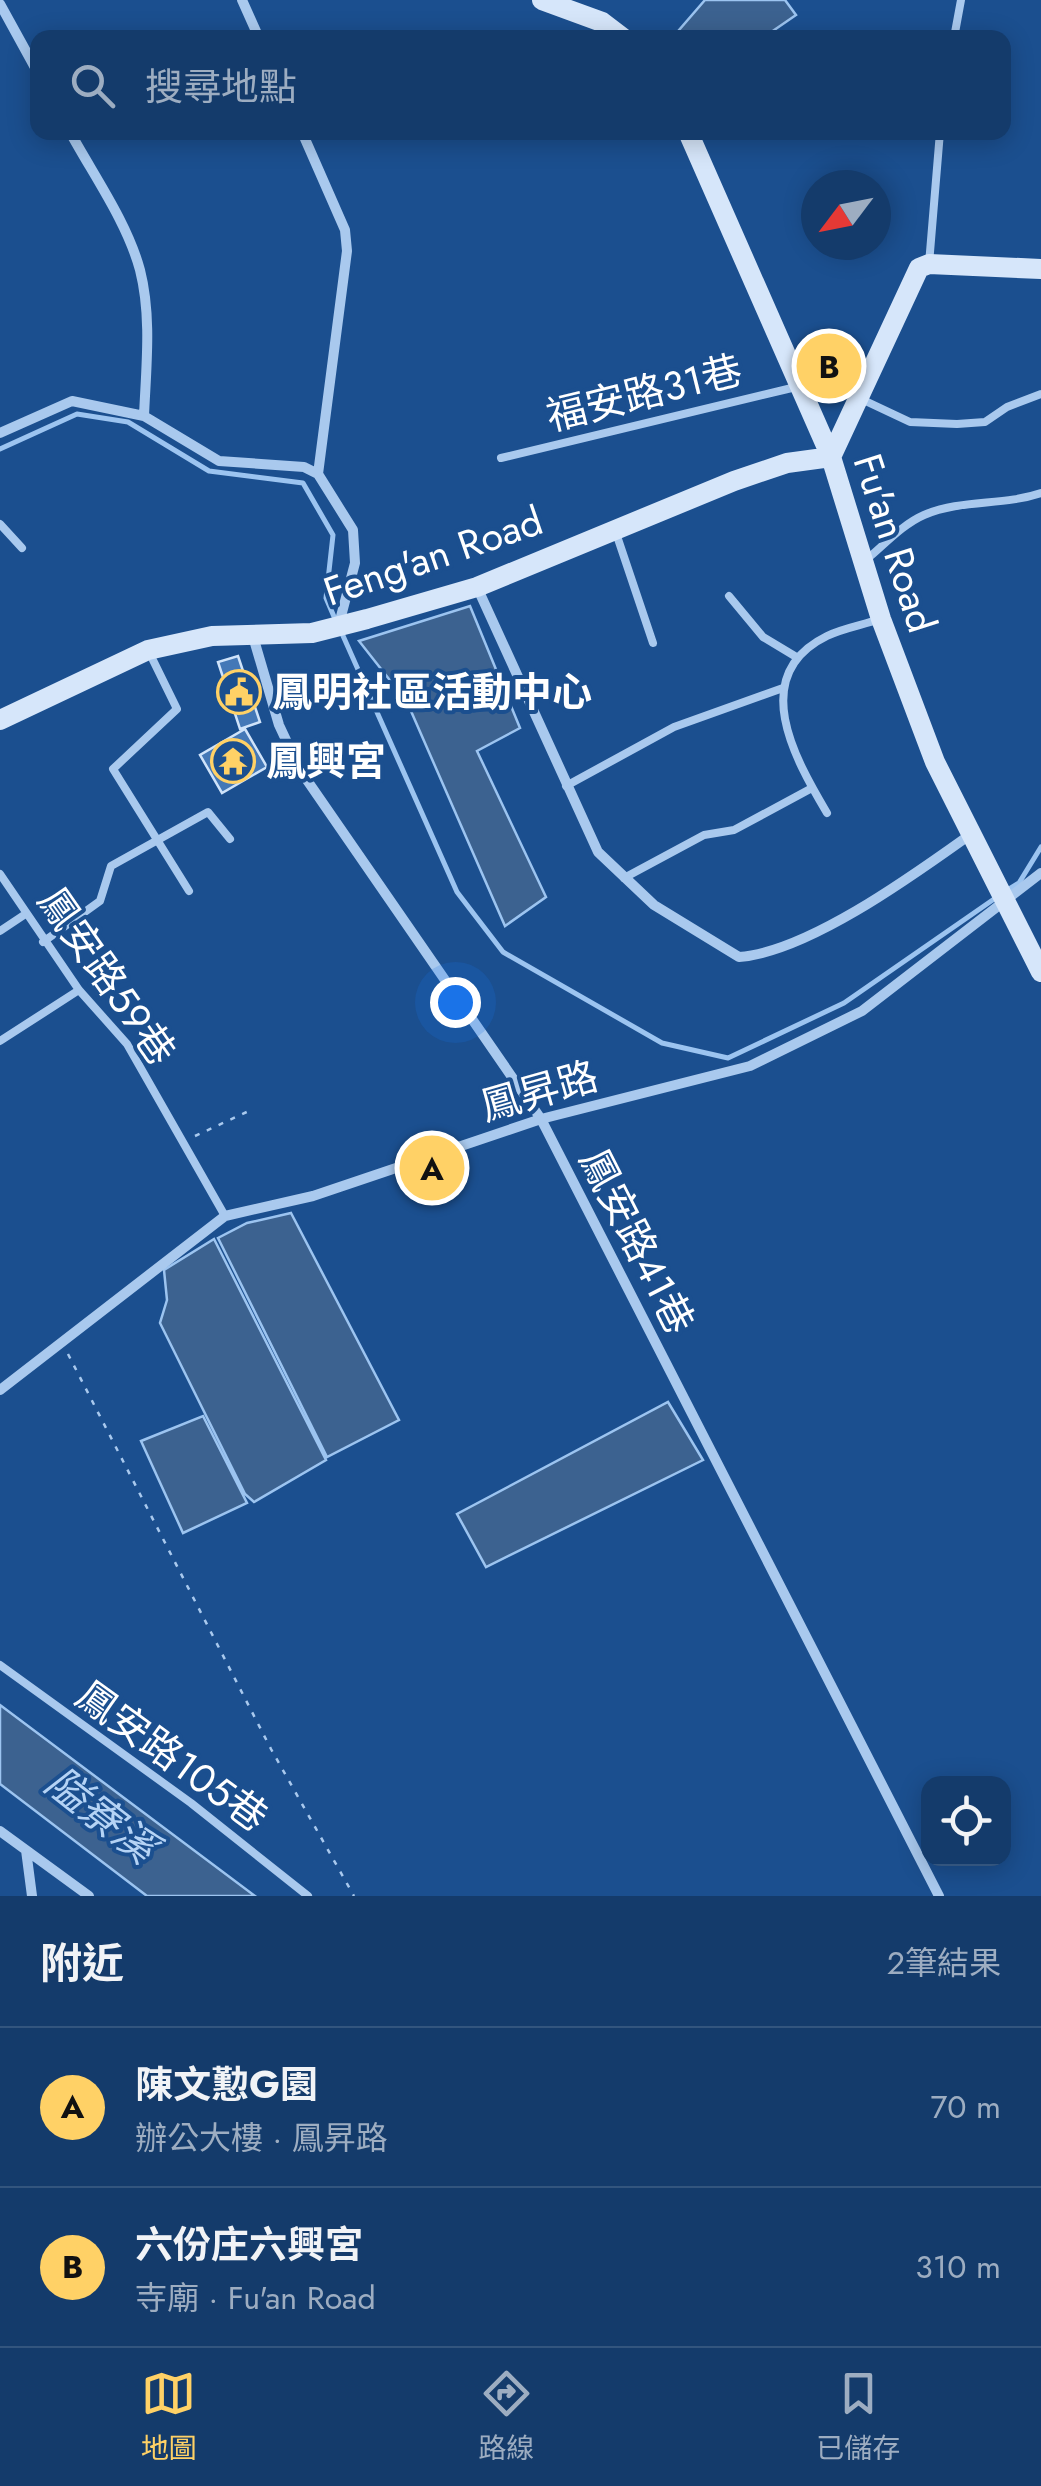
<!DOCTYPE html>
<html lang="zh-TW">
<meta charset="utf-8">
<style>
body{margin:0;font-family:Jost,"Noto Sans TC",sans-serif;background:#1d4271;color:#f1f3f6}
.controls{position:absolute;right:30px;bottom:30px;display:grid;overflow:hidden;border-radius:20px;box-shadow:0 5px 25px #0003}
.controls button{width:90px;height:90px;display:grid;place-items:center;padding:0;border:0;border-bottom:2px solid #33557e;background:#143b6b;color:#f1f3f6;font:50px sans-serif}
.compass{position:absolute;left:801px;top:170px;width:90px;height:90px;border-radius:50%;background:#143b6b;box-shadow:0 5px 25px #0003;rotate:238deg}
.you{position:absolute;left:455px;top:1002px;width:35px;height:35px;margin:-25px;border:8px solid #fff;border-radius:50%;background:#1a73e8;box-shadow:0 0 0 15px #1a73e833}
.badge{display:grid;place-items:center;width:65px;height:65px;border-radius:50%;background:#ffd166;color:#111;font-size:32px;font-weight:700}
.pin{position:absolute;translate:-50% -50%;border:5px solid #fff;box-shadow:0 2px 10px #0006}
.list{margin:0;padding:0;list-style:none}
h2{display:flex;justify-content:space-between;align-items:center;height:130px;margin:0;padding:0 40px;font-size:42px}
h2 small{font-size:32px;font-weight:400;color:#9dadc1}
.list li{display:grid;grid-template-columns:65px 1fr auto;gap:30px;align-items:center;box-sizing:border-box;height:160px;padding:0 40px;border-top:2px solid #33557e}
.list b{display:block;font-size:38px;white-space:nowrap}
.list p{margin:0;font-size:32px;white-space:nowrap;color:#9dadc1}
.list em{font-size:32px;font-style:normal;color:#9dadc1}
.icon{flex:none;width:55px;height:55px;fill:none;stroke:currentColor;stroke-width:2;stroke-linecap:round;stroke-linejoin:round}
.map{position:relative;flex:none;width:1041px;height:1896px;overflow:hidden}
.search{position:absolute;background:#143b6b;box-shadow:0 5px 25px #0003;left:30px;right:30px;top:30px;height:110px;display:flex;align-items:center;gap:25px;box-sizing:border-box;padding:0 35px;border-radius:20px;color:#9dadc1;font-size:38px}
.sheet{height:450px;background:#143b6b}
nav{display:flex;justify-content:space-around;align-items:center;box-sizing:border-box;height:140px;border-top:2px solid #33557e;background:#143b6b;font-size:28px;color:#9dadc1}
nav a{display:grid;justify-items:center;gap:5px}
nav .on{color:#ffd166}
.map>svg:first-child{display:block}
</style>
<div class="map">
<svg width="1041" height="1896" viewBox="0 0 1041 1896">
<rect width="100%" height="100%" fill="#1b4f8f"/>
<path fill="#3c6290" stroke="#9cc4f0" stroke-width="2.5" d="M705,0H785L796,15L764,37H673Z
M470,606L520,728L477,751L546,897L505,926L407,702L359,641Z
M291,1213L399,1420L327,1457L218,1238L247,1223Z
M214,1239L326,1460L254,1502L245,1494L160,1323L167,1300L164,1270Z
M668,1402L703,1460L486,1567L457,1514Z
M203,1416L247,1503L183,1533L141,1441Z
M0,1705L255,1896H147L0,1784Z"/>
<g fill="none" stroke-linecap="round" stroke-linejoin="round">
<path stroke="#9cc4f0" stroke-width="5" d="M0,449L77,414L128,422L209,471L303,483L333,535L326,598L335,619
M340,629L457,892L503,952L662,1043L728,1058L844,1003L997,897
M1006,891L1019,883L1041,847"/>
</g>
<path fill="#4478b7" stroke="#cfe3fa" stroke-width="2.5" d="M819,348L843,351L839,384L814,380Z
M238,656L260,722L240,729L218,662Z
M245,729L267,767L222,793L200,755Z"/>
<g fill="none" stroke-linecap="round" stroke-linejoin="round">
<path stroke="#a9c9ee" stroke-width="2.5" stroke-dasharray="5 8" stroke-linecap="butt" d="M195,1136L251,1110
M68,1354L271,1749L354,1896"/>
<path stroke="#a9c9ee" stroke-width="8" d="M954,38L961,0
M929,264L940,132
M859,398L910,422L957,424L985,422L1007,407L1041,394
M501,458L796,387
M0,524L22,548
M616,533L653,643
M867,559C884,545 903,524 924,515C961,499 1003,506 1041,493
M729,596L763,637L798,658
M150,654L177,709L113,769L189,891
M566,786L674,727L783,688
M827,813C795,759 747,675 827,636C843,628 863,625 880,619
M0,874L79,990L127,1044L225,1216
M624,878L704,835L734,830L812,788
M0,931L24,915
M43,942L100,901L111,866L208,812L230,839
M0,1041L79,990
M0,1665L191,1803L308,1896"/>
<path stroke="#a9c9ee" stroke-width="10" d="M242,0L259,38
M0,4L38,73
M70,132C94,176 127,222 140,270C152,317 146,368 144,416
M302,132L345,230L347,251L318,474
M0,433L72,401L144,416L219,461L304,467L318,474L353,530L355,563L339,624
M477,587L598,852L654,905L739,957C808,952 915,874 971,834
M252,633L279,725L300,770L541,1119L939,1896
M0,1390L225,1216L313,1196L541,1119L750,1066L862,1011L1041,873
M0,1831L89,1896
M26,1850L32,1896"/>
<path stroke="#d6e6fa" stroke-width="20" d="M542,0L602,22L623,38
M688,132L831,457L881,619L935,762L1041,972
M0,720L148,650L212,636L312,633L367,619L477,587L734,481L787,463L831,457L919,268L929,264L1041,269"/>
</g>
<defs>
<g id="civic-ring" transform="scale(2.25)"><circle r="9.5" fill="#1b4f8f" stroke="#ffd166" stroke-width="1.5"/><path d="M-.6-6.5H3V-4.5H.6V-3L4-1V1h2V6H-6V1h2V-1L-.6-3ZM-1.2 2.5V6h2.4V2.5Z" fill="#ffd166"/></g>
<g id="temple-ring" transform="scale(2.25)"><circle r="9.5" fill="#1b4f8f" stroke="#ffd166" stroke-width="1.5"/><path d="M0-6L5-2H3V0L6.5 2.5H4V6H1.5V3h-3V6H-4V2.5H-6.5L-3 0V-2H-5Z" fill="#ffd166"/></g>
</defs>
<g fill-rule="evenodd">
<use href="#civic-ring" x="239" y="692"/>
<use href="#temple-ring" x="233" y="761"/>
</g>
<g text-anchor="middle" dominant-baseline="central" stroke-width="8" stroke-linejoin="round" paint-order="stroke">
<g font-size="40" fill="#fff" stroke="#1b4f8f">
<text transform="translate(644 393) rotate(-14)">福安路31巷</text>
<text transform="translate(895 543) rotate(72)">Fu'an Road</text>
<text transform="translate(433 556) rotate(-19)">Feng'an Road</text>
<text transform="translate(107 976) rotate(55)">鳳安路59巷</text>
<text transform="translate(539 1091) rotate(-16)">鳳昇路</text>
<text transform="translate(637 1241) rotate(63)">鳳安路41巷</text>
<text transform="translate(172 1756) rotate(36)">鳳安路105巷</text>
</g>
<g font-size="40" font-weight="bold" fill="#fff" stroke="#1b4f8f" text-anchor="start">
<text x="272" y="692">鳳明社區活動中心</text>
<text x="266" y="761">鳳興宮</text>
</g>
<g font-size="42" font-style="italic" fill="#b5d3f5" stroke="#1b4f8f">
<text transform="translate(101 1815) rotate(38)">隘寮溪</text>
</g>
</g>
</svg>
<div class="controls">
<button><svg class="icon" aria-label="locate" viewBox="0 0 24 24"><circle cx="12" cy="12" r="6"/><path d="M12 2v4M12 18v4M2 12h4M18 12h4"/></svg></button>
</div>
<svg class="compass" viewBox="-18 -18 36 36"><path d="M0-13l5 13h-10z" fill="#e53935"/><path d="M0 13l5-13h-10z" fill="#9dadc1"/></svg>
<div class="you"></div>
<div class="pin badge" style="left:432px;top:1168px">A</div>
<div class="pin badge" style="left:829px;top:366px">B</div>
<div class="search"><svg class="icon" aria-label="search" viewBox="0 0 24 24"><circle cx="10" cy="10" r="6"/><path d="M15 15l6 6"/></svg>搜尋地點</div>
</div>
<section class="sheet">
<h2>附近<small>2筆結果</small></h2>
<ul class="list">
<li><span class="badge">A</span><div><b>陳文懃G園</b><p>辦公大樓 · 鳳昇路</p></div><em>70 m</em></li>
<li><span class="badge">B</span><div><b>六份庄六興宮</b><p>寺廟 · Fu'an Road</p></div><em>310 m</em></li>
</ul>
</section>
<nav>
<a class="on"><svg class="icon" aria-label="map" viewBox="0 0 24 24"><path d="M3 6l6-2 6 2 6-2v14l-6 2-6-2-6 2zM9 4v14M15 6v14"/></svg>地圖</a>
<a><svg class="icon" aria-label="directions" viewBox="0 0 24 24"><path d="M12 3l9 9-9 9-9-9zM9 14v-3h6M13 9l2 2-2 2"/></svg>路線</a>
<a><svg class="icon" aria-label="saved" viewBox="0 0 24 24"><path d="M7 4h10v16l-5-4-5 4z"/></svg>已儲存</a>
</nav>
